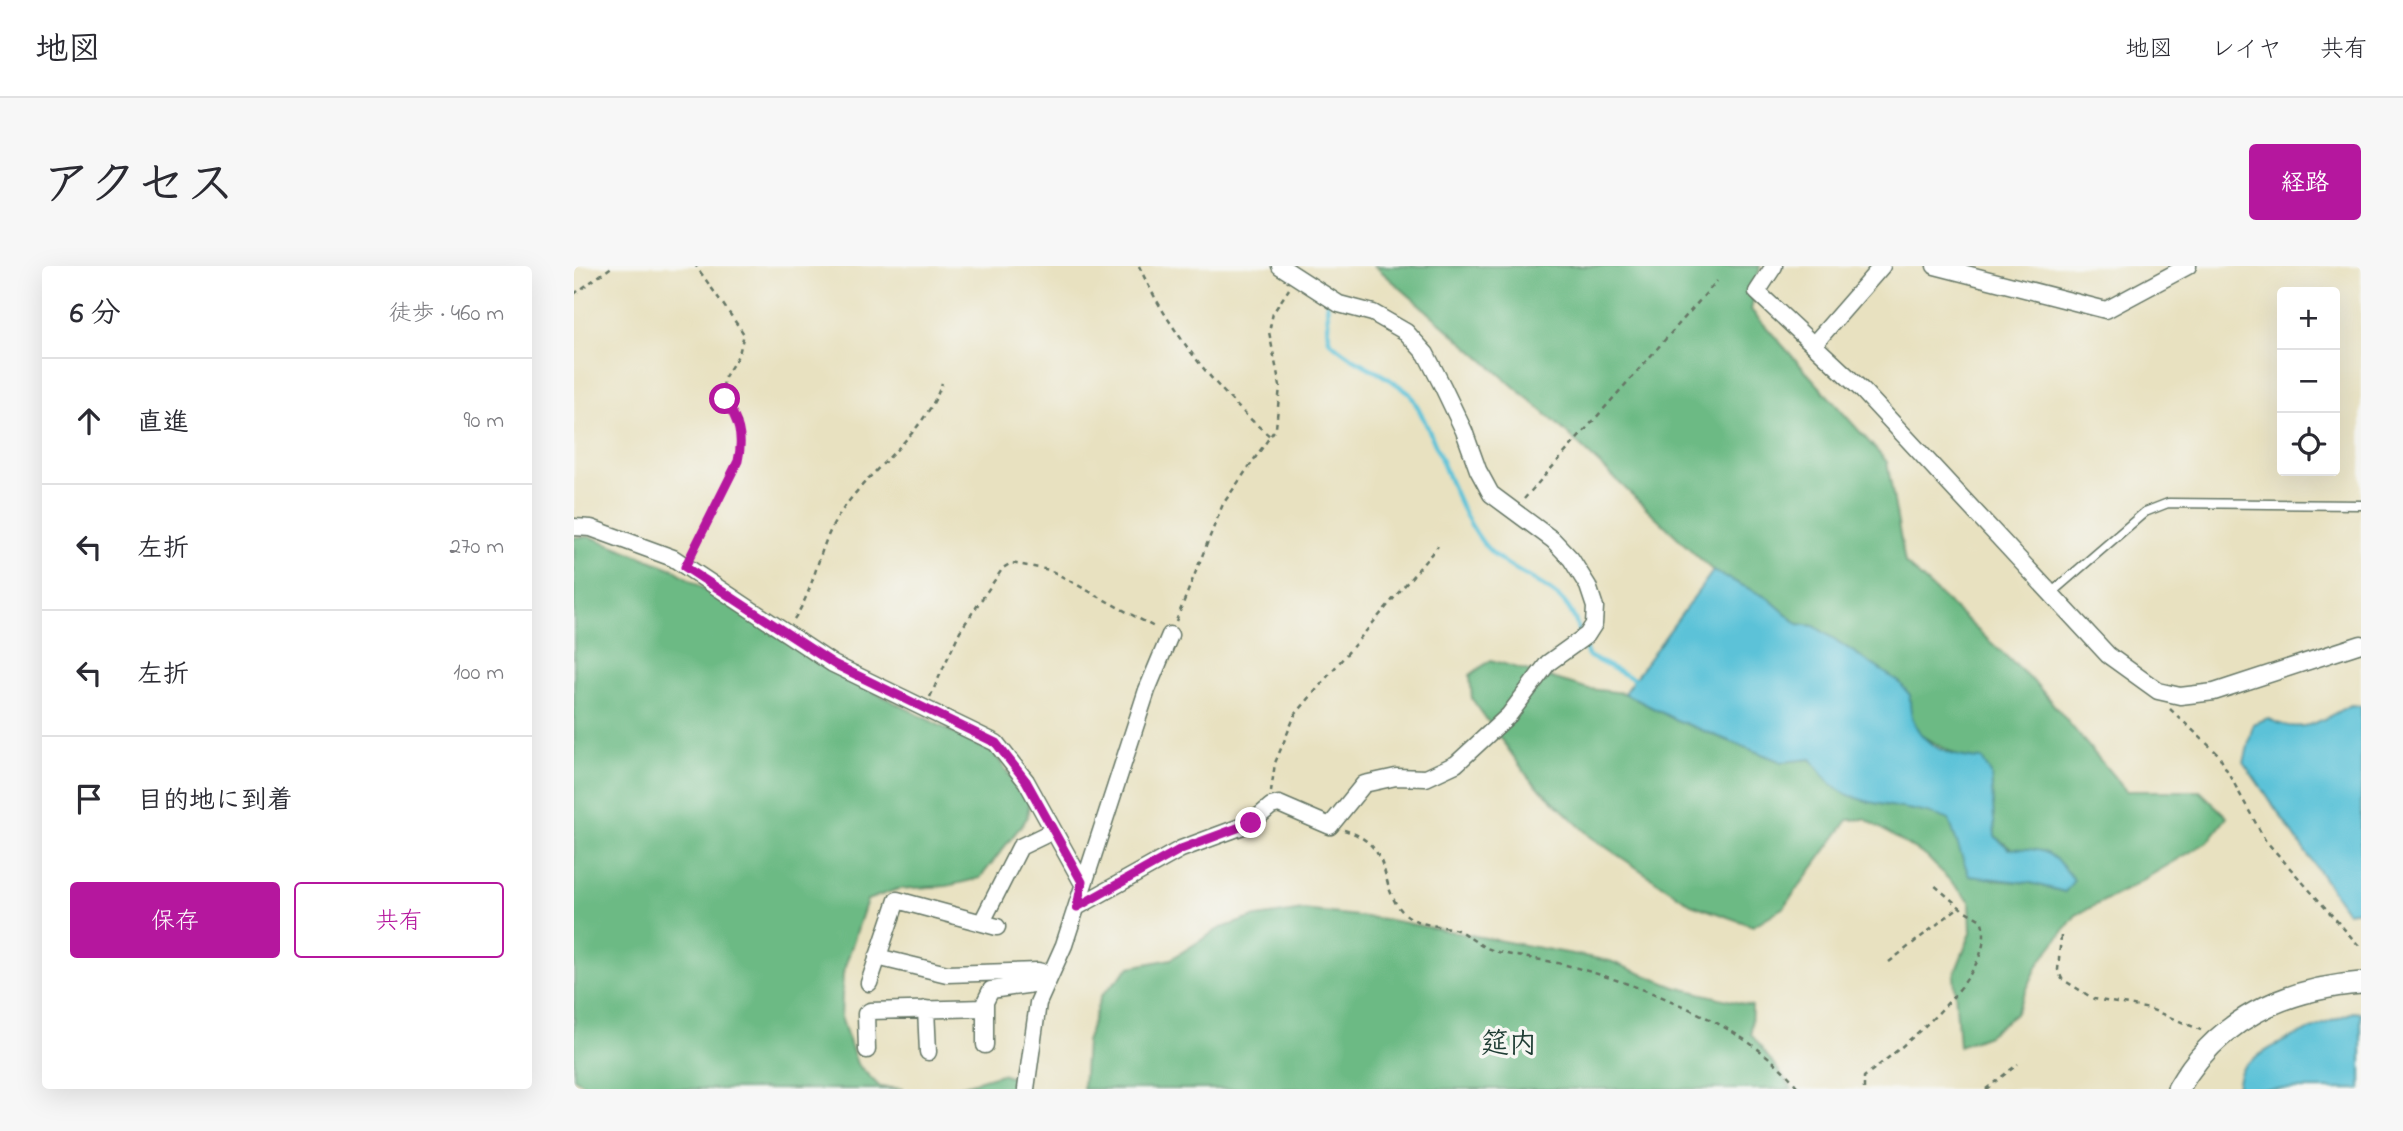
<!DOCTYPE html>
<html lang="ja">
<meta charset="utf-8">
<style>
body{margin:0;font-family:"Indie Flower","Klee One",sans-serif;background:#f7f7f7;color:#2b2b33}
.controls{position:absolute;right:21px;top:21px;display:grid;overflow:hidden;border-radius:7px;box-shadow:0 7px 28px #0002}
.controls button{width:63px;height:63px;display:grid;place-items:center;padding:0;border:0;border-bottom:2px solid #e1e1e2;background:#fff;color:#2b2b33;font:35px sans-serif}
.stop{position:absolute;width:21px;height:21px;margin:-16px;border:5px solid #b5179e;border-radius:50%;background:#fff}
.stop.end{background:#b5179e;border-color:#fff;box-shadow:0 2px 7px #0008}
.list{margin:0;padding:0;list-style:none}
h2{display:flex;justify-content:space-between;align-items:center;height:91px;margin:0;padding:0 28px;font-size:30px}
h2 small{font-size:23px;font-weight:400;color:#7c7c81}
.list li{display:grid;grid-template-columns:46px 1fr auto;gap:21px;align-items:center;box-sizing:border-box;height:126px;padding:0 28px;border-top:2px solid #e1e1e2}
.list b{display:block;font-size:26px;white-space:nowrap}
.list em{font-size:23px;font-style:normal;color:#7c7c81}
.actions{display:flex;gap:14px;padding:21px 28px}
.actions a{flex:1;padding:16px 0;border:2px solid #b5179e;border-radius:7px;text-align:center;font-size:24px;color:#b5179e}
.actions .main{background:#b5179e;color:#fff}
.icon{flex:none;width:38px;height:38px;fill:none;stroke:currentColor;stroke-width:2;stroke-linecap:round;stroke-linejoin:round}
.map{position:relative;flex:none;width:1787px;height:823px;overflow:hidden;border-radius:7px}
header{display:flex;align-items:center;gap:42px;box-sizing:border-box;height:98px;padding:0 35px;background:#fff;border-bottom:2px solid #e1e1e2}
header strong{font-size:33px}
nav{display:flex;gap:38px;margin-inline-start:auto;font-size:24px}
.intro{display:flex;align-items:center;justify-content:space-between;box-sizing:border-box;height:168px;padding:0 42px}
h1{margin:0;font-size:49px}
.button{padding:18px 32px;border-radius:7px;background:#b5179e;color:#fff;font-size:24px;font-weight:700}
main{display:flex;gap:42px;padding:0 42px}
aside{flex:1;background:#fff;border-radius:7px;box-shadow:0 7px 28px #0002}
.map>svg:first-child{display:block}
</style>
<header>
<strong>地図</strong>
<nav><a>地図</a><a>レイヤ</a><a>共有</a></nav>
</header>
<div class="intro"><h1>アクセス</h1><a class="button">経路</a></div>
<main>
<aside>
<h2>6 分<small>徒歩 · 460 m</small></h2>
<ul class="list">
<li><svg class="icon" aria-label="ahead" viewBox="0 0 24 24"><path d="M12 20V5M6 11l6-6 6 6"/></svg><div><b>直進</b></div><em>90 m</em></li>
<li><svg class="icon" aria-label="left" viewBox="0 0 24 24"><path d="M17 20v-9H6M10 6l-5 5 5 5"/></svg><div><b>左折</b></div><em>270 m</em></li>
<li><svg class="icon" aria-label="left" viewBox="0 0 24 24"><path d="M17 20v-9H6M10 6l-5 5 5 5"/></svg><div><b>左折</b></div><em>100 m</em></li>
<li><svg class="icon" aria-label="arrive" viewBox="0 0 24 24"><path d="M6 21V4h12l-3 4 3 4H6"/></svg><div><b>目的地に到着</b></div></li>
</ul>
<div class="actions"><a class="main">保存</a><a>共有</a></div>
</aside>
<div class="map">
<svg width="1787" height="823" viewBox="0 0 1787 823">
<rect width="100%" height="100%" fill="#f6f6f2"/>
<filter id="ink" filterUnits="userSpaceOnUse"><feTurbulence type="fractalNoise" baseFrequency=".0143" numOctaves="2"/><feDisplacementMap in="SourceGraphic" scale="14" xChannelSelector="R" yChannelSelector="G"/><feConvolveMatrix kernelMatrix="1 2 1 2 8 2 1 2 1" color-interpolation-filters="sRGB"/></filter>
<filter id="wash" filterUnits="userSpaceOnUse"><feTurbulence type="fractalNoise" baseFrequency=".00686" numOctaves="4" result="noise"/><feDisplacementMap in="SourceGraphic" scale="28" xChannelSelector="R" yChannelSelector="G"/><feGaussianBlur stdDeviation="1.57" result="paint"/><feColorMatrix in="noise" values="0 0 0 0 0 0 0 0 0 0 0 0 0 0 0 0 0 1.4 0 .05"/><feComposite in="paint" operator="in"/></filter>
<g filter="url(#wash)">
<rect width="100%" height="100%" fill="#e8e1c0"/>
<path fill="#6cba84" stroke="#467c5c" stroke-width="2" d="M801,0H1186L1177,44L1313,196L1331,297L1463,419L1552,525H1626L1653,551L1635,575L1553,623L1502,649L1465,697L1441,748L1414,769L1385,780L1380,709L1397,667L1396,635L1353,591L1291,553L1274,554L1210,641L1179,660L1117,638L1017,571L955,512L898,433L896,409L917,394L1015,423L1050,427L1100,453L1208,496L1237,493C1244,501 1250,512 1259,519C1289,544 1340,538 1375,554L1390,589L1420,614L1456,617L1491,626L1421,570L1417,508L1344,468L1335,447L1336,429L1325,416L1240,360L1224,358L1194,332L1139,305L981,156Z
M0,271H17L99,303L257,404L421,488L455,537L453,552L406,612L373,620L324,623L293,634L269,707L267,751L283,798L306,821L329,823H17L0,812Z
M729,644L810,653L1036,695L1101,721L1178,740L1177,768L1218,823H509L512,776L527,730L556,701L597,693L645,663L677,652Z
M427,808L442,813L441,823H377Z"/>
<path fill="#5bc2d8" stroke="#3d8086" stroke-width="2" d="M1139,305L1194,332L1224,358L1240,360L1325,416L1336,429C1334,474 1368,491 1408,493L1417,508L1421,570L1435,583C1470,581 1479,586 1500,614L1491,626L1456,617L1395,610L1375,554C1339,538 1289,544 1258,519C1250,512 1244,501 1237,493L1208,496L1100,453L1050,427Z
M1776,439L1787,440V644L1773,646L1670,497L1679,458L1694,452C1726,471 1747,455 1776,439Z
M1779,746L1787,747V823H1663C1664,814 1665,804 1673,798C1700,775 1746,760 1779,746Z"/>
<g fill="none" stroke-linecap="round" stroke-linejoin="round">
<path stroke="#5bc2d8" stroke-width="4.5" d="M753,35L755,74C778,97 811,106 836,128C865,174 876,233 909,277C929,303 963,311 987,333C1002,347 1007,372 1014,390L1064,415"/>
</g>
</g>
<g filter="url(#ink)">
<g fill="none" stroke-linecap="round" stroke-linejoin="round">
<g stroke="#657665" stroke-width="11">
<path id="lane" d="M1477,327L1571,246L1594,237L1787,239"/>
</g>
<g stroke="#657665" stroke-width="19">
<path id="street" d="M1200,0L1183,26L1289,125L1534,389L1584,425L1606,430L1640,426L1787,378
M1361,0L1532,44L1614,0
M1240,78L1308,0
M0,261L17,262L99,292L259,398L422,477L452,515L508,616
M503,641L607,583L677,557L697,540L705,538L756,560L790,518L822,511L852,512L882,498L935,449L974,397L1013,369L1020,358L1021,341L1014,320L997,293L979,274L917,228L904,204L890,165L869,121L852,88L832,66L799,47L765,38L706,0
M408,656L446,581L479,565
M303,691L373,708L464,705L476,708
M295,717L323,634L423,661
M352,743L354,786
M411,779V736L417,724L473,716
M293,784L292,748L296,745L411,742
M452,823L464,737L490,679L573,424L596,369"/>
</g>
<g stroke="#657665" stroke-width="24">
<path id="secondary" d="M1604,823C1643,754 1710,723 1787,717"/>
</g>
<path stroke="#657665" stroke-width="2.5" stroke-dasharray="5 5" stroke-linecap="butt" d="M565,0C592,60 645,129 696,170
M0,28L39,0
M950,233L1143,15
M119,286L164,195L168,180L166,157L151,133L149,114L165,88L170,68L122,0
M220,353C241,323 243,286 262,254C291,204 349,173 368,117
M602,355L649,238L702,162L706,120L695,66L699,47L715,23
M356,431L386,365L429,302L437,297L476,304L582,362
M1596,443L1644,488L1691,574L1787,682
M697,526L701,497L721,449L864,280
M770,564C827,581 799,629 837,652C851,661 867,659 883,664C892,668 901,676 910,681C933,691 964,692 988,698C1063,717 1179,760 1225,823
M1487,670L1484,704L1488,713L1520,733L1576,743L1627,764
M1315,696L1385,641
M1290,823V811C1324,784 1429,705 1407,654L1388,643L1359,618
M1412,823L1444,798"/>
<use href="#lane" stroke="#fff" stroke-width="8"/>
<use href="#street" stroke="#fff" stroke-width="16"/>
<use href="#secondary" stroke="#fff" stroke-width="21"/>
</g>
</g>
<g fill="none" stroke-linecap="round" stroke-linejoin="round" filter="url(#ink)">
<path stroke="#b5179e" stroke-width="9" d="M151,133C164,155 170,169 164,195L111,301L260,398L422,477L452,515L508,616L503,641L607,583L677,557"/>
</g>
<g text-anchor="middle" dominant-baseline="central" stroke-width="7" stroke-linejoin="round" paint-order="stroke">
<g font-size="28" font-weight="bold" fill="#1f3d34" stroke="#f6f6f2">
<text x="935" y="779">筵内</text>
</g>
</g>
</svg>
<div class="controls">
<button>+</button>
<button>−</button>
<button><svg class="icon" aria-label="locate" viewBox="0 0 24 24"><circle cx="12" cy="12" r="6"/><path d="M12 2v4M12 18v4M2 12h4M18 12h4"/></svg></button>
</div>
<div class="stop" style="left:151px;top:133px"></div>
<div class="stop end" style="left:677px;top:557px"></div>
</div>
</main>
